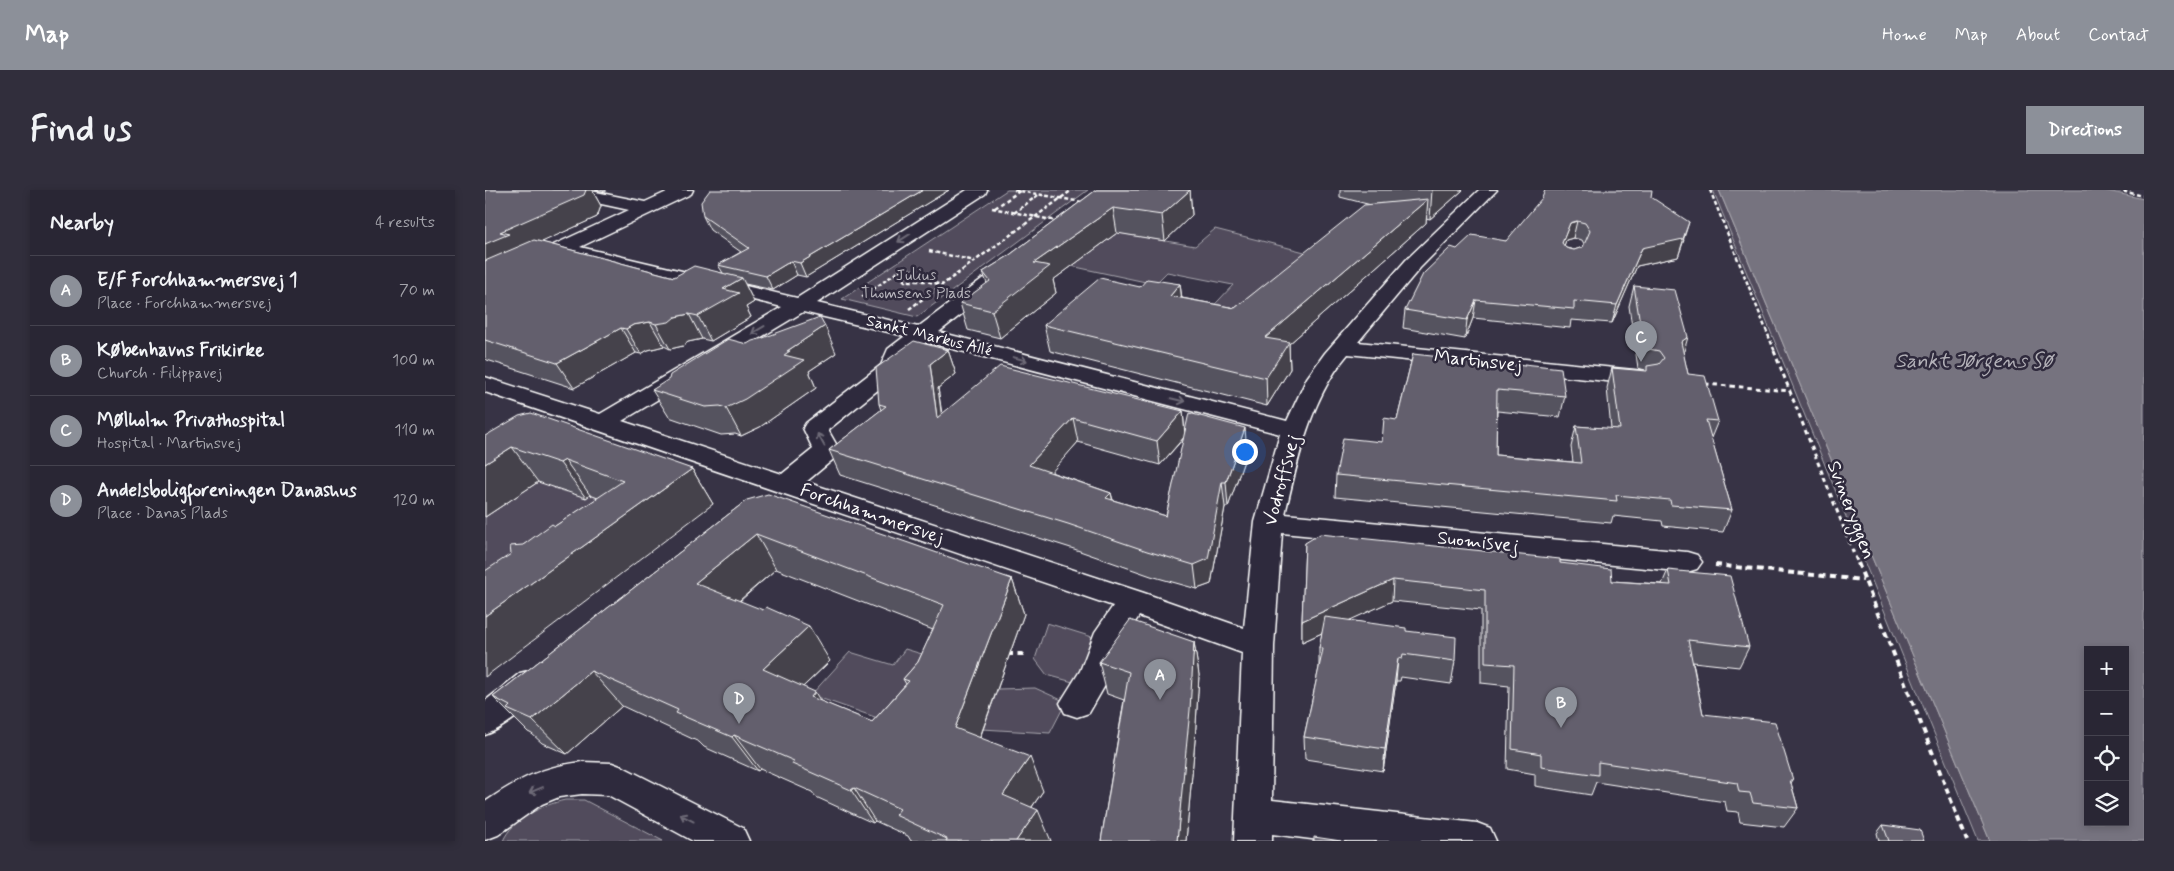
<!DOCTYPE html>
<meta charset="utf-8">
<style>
body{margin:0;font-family:Mynerve,sans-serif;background:#312e3c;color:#f1f3f6}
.controls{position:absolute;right:15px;bottom:15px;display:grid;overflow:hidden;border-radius:0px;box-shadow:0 2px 8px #0003}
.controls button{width:45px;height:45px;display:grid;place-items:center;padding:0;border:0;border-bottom:1px solid #45434f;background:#292634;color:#f1f3f6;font:25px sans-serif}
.you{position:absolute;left:759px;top:261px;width:18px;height:18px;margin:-12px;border:4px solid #fff;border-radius:50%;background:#1a73e8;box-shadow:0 0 0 8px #1a73e833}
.badge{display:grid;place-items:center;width:32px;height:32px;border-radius:50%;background:#8c9099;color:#fff;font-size:16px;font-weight:700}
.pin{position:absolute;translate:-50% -41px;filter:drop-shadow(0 1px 2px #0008)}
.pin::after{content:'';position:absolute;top:26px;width:18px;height:15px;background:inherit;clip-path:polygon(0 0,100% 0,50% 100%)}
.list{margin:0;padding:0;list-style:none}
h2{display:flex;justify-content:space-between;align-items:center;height:65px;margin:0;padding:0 20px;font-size:21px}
h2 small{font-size:16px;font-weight:400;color:#a5a5ac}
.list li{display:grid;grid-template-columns:32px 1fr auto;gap:15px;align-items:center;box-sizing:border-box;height:70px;padding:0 20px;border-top:1px solid #45434f}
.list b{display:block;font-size:19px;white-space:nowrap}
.list p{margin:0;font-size:16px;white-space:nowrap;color:#a5a5ac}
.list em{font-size:16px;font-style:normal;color:#a5a5ac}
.icon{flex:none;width:28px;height:28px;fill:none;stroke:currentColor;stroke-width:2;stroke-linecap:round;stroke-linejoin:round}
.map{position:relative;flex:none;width:1659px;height:651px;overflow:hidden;border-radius:0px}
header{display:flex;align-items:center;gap:30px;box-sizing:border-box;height:70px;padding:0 25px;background:#8c9099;color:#fff}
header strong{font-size:24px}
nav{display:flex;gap:28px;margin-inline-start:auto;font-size:18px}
.intro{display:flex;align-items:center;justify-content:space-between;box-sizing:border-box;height:120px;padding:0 30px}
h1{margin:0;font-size:35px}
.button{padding:12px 22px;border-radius:0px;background:#8c9099;color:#fff;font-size:18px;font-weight:700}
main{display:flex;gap:30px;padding:0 30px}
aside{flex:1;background:#292634;border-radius:0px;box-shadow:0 2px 8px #0003}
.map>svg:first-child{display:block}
</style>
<header>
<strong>Map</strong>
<nav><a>Home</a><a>Map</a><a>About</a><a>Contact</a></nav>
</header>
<div class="intro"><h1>Find us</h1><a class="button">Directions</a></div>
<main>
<aside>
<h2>Nearby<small>4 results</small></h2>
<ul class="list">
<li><span class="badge">A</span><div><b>E/F Forchhammersvej 1</b><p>Place · Forchhammersvej</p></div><em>70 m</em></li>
<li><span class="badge">B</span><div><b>Københavns Frikirke</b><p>Church · Filippavej</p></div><em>100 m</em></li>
<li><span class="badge">C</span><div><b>Mølholm Privathospital</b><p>Hospital · Martinsvej</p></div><em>110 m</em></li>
<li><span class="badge">D</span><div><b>Andelsboligforeningen Danashus</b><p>Place · Danas Plads</p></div><em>120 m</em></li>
</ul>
</aside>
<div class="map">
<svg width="1659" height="651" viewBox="0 0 1659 651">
<rect width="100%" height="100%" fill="#373345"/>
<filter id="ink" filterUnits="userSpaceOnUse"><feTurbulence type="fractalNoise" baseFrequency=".02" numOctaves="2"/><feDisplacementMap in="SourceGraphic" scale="10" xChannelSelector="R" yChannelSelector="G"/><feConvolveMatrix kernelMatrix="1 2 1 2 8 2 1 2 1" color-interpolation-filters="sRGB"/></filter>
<g filter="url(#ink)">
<path fill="#514c5c" stroke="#a8a6ae" d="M522,0H603L432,127L357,109Z
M1228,0H1234L1505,651H1493Z
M730,39L839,67L758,132L721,124L748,95L682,82L670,94L586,76L630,40L634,43L710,56Z
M60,291L69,296L68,298L81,302L83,301L105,305L144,320L0,440V327L52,292Z
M562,433L617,450L599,495L562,485L550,469Z
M420,459L447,467L416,536L326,505L365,462L408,475Z
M550,498L581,512L565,543L497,539L513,499Z
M80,610H99L178,651H18C27,629 58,615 80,610Z"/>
<path fill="#76737f" stroke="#adabb2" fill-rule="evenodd" d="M1234,0H1618L1659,9V651H1505ZM1603,460H1640V632H1603Z"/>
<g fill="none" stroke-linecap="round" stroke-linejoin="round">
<g stroke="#fff" stroke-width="3">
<path id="minor" d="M68,0H101L160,12L186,0H208L206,4L95,57L312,108L482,0H502L500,4L332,113L433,137L497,89L504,87L511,89L514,93L511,97L454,142L802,231L822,188L840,163L921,70L994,0H1012L935,78L873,152L1159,181L1167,183L1171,188L1167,193L1159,195L863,164C825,209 813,269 800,324L1202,362L1212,365L1217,372L1212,379L1202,382L797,343L789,456L787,610L992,633L1005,638L1011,651H842L787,644V651H749L757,463L654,426L636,454L626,485L604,523L592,527L580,523L575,513L595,481L610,442L628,416L0,202V187L115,224L297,117L79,64L71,67L64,65L62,61L64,57L144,20L70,4ZM318,122L420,146L403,159L396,175L321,233L318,238L328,259L297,284L137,231ZM441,152L795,244L770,332L759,438L659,403L321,292L351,267L355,261L343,240L414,183L421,167Z
M47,480L59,483L63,493C54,511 19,539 0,545V511L35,483Z
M97,572L127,573L140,578L258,638L264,651H208L123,605L97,604L74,607L57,614L13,645L0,650V612C34,589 56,577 97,572Z"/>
</g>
<path stroke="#fff" stroke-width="2.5" stroke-dasharray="4 2.5" stroke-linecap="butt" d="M529,0L597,12
M1225,0L1290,162
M1632,0L1659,6
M507,18L572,31
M510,18L536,0
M529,23L553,5
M444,61L490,71
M421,77L427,80L418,89L420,91H441L458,95
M377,107L421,76
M424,119L587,0"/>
<path stroke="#fff" stroke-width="3" stroke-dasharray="4.5 4" stroke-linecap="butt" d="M1289,161L1373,374
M1220,194L1306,201"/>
<path stroke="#fff" stroke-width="4" stroke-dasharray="6 4.5" stroke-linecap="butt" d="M1373,373L1482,651
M1230,375L1378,390
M522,464H539"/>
<use href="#minor" fill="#2f2a3d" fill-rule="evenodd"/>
</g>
<path fill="#55525e" stroke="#fff" fill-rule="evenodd" d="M0,0H107L116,16L112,27L56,52L189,87L238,83L233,75L256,62L225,40L218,26L464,0L321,87L312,85L288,100L260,94L269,112L261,117L266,127L226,151L217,149L203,152L198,156L185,159L179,156L163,160L156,164L151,163L89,198L2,170L0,168Z
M110,0H121V2Z
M611,0H705L707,25L680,51L632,43L568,90L571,103L515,148L483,140L475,113L502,94L498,82L522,67Z
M855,0H978L945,29L941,28V33L804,154L805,179L782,216L565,161L559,135L655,97L695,94L697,108L750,118L886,15L855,7Z
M1166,7L1199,50L1193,67L1152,76L1127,133L1086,130L1085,138L988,128L980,149L918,138L920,120L972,59L1021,51ZM1088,48L1097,50L1099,54L1098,57L1089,60L1081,58L1079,56L1081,50Z
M1149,96L1198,163L1203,184L1233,231L1226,248L1247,320L1238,342L1178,336L1177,331L1128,326L1126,333L850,307L851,285L897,252L912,230L928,164L1080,206L1075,227L1012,221L1011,265L1088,272L1086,257L1091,236L1126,239L1122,198L1127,178L1160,180L1153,178L1144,116Z
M262,154L351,163L324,181L331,198L275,237L256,246L250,244L236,245L184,227L167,200Z
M463,160L471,184L453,198L457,224L698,221L700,242L762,262L743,317H740L726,394L712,399L666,386L589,359L355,285L344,260L396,220L394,214ZM699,248L681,326L628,310L626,303L566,282L593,252L675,275Z
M0,246L207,279L228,314L38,355L70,336L113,308L105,305L101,308L53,292L0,327Z
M262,310L527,389L539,424L495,548L558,601L547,617L566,651H426L423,646L390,631L388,633L331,607L327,602L275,579L273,581L219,557L214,552L137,516L82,564L57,553L47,544L43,542L8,507ZM291,379L448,440L433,472L418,489L421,494L387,532L335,511L318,497L345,471L255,411Z
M820,353L1075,373L1127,391L1177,394L1183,380L1264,457L1254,477L1208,472L1218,524L1308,590L1306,593L1313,618L1299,637L1255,632L1253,622L1242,621L1240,612L1111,592L1106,605L1050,596V584L1022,579L1024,496L996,493V420L907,411L864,430L921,441L970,471L966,494L916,487L915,491H911L898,581L820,569L819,547L834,478V458L837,443L817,452V431Z
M709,452L714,485L710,551L701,651H616L639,510L622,504L614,472Z
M1398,635L1439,651H1394L1392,643Z"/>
<path fill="#45424c" stroke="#fff" d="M101,0H107L116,16L112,27L35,62L0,85V54L15,42Z
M438,0H464L321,87L315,73Z
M705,0L707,25L680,51L677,25Z
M947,0H978L945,29Z
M943,9L941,33L804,154L805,179L782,216L780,148Z
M628,18L632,43L568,90L571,103L515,148L507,121L549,73Z
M1092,31L1088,48L1081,50L1074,71L1077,53L1085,33Z
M1204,32L1193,67L1152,76L1127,133L1132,115L1157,58Z
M306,71L312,85L288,100L281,86Z
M257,88L269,112L261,117L266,127L226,151L213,126L238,99Z
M695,94L698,120L685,106Z
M991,110L988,128L980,149L982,130Z
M204,124L217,149L203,152L198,156L185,159L171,134L190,127Z
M165,132L179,156L163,160L156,164L141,139L148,135Z
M340,136L351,163L324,181L331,198L275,237L256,246L241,218L299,165L302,161Z
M136,138L151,163L89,198L72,173Z
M1203,147L1197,168L1196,152Z
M463,160L471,184L453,198L460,252L452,228L445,174Z
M698,221L700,246L675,275L672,251Z
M588,228L593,252L551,300L544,275Z
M760,238L762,262L743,317L741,292Z
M27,257L53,292L0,327V274Z
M80,270L105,305L101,308L75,273Z
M207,279L228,314L0,487V426Z
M737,292L740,317L726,394L712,399L709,375Z
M626,303L631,327L621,308Z
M271,344L291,379L234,428L210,393Z
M527,389L539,424L486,572L470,538Z
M908,390L907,411L817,452V431Z
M324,436L345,471L301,513L278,479Z
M709,452L714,485L710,551L701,651H692Z
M913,468L911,491L898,581L900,559Z
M106,481L137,516L82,564L47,530Z
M330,502L351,537L326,507Z
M249,545L275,579L273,581L247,547Z
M545,567L558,601L532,638L518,605Z
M369,598L390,631L388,633L366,600Z
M553,620L566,651H531Z"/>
<path fill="#635f6d" stroke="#fff" fill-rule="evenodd" d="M0,0H101L99,5L15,42L24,44L0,54Z
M225,0H438L315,73L306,71L281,86L233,75L264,58L218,26L216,12Z
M611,0H705L677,25L628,18L549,73L565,76L507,121L475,113L505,91L498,82L522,67Z
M1060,0H1167L1166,7L1204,32L1198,49L1157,58L1132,115L1089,111V119L991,110L982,130L920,120L938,84L966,57L972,59L987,45L1021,51L1057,8ZM1092,31L1100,33L1105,41L1098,57L1089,60L1081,58L1077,53L1085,33Z
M943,9L780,148L804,152L781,188L559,135L615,88L655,97L662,89L695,94L685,106L750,118L879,15Z
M49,50L189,87L209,76L257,88L238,99L254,103L213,126L204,124L190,127L184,132L171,134L165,132L148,135L141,139L136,138L72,173L0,150V71Z
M1149,96L1190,100L1203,147L1196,152L1203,184L1220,186L1233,231L1221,230L1247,320L1186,315L1185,310L1131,305L1132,311L851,285L858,248L897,252L899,228L912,230L928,164L1040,176L1039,174L1076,178L1080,206L1012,200L1011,265L1096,273L1091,236L1135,239L1127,178L1162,181V176L1174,174L1179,168L1174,161L1159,158Z
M335,127L340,136L302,161H305L299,165L319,170L260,209L241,218L235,216L220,217L167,200L184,189L185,185L243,149L262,154L267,151L278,148Z
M429,151L463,160L445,174L452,228L515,176L698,221L672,251L588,228L544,275L626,303L621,308L681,326L704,223L760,238L741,292H737L723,369L709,375L662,361L583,334L344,260L401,216L394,214L391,178Z
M46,223L207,279L0,426V381L26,364L25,356L38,355L67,334L70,336L138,291L80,270L75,273L27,257L0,274V246L34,226Z
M283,304L527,389L470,538L545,567L518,605L553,620L531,651H461L462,649L410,625L415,619L369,598L366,600L307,574L309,571L249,545L247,547L191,523L193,520L106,481L47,530L22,519L25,516L8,507L262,310ZM271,344L459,415L433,472L418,489L424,491L387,532L326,507L330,502L278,479L324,436L281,417L278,420L210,393Z
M835,344L1075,369V373L1126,379L1127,391L1186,395L1183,380L1245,386L1264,457L1203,450L1218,524L1290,532L1308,590H1305L1313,618L1268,613L1265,603L1254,602L1252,593L1113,572V585L1056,577V564L1027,559L1029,475L1000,473V400L908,390L817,431L820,353Z
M840,427L921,438V441L971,447L970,471L918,464L917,469L913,468L900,559L819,547L838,459L834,458Z
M645,430L709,452L705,520L692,651H616L644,482L614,472Z
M1398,635L1435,640L1439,651H1404Z
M829,647L856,651H829Z"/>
<defs><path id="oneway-shaft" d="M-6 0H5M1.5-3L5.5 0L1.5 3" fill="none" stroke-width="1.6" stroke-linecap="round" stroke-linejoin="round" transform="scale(1.25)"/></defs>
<g stroke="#6d6a77">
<use href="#oneway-shaft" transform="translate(419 48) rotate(147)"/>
<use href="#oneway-shaft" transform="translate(273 140) rotate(149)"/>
<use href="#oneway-shaft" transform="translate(535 169) rotate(15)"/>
<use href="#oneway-shaft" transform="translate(693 210) rotate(14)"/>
<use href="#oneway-shaft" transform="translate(336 250) rotate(-119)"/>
<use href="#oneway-shaft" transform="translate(51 600) rotate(157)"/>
<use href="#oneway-shaft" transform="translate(202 628) rotate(-152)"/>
</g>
</g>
<g text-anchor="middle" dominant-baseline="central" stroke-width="5" stroke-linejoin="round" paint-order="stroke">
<g font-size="16" fill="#b9b7be" stroke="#2f2a3d">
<text x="431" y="85">Julius<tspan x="431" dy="18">Thomsens Plads</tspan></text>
</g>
<g font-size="16" fill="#fff" stroke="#2f2a3d">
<text transform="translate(444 146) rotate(14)">Sankt Markus Allé</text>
</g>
<g font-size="19" fill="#fff" stroke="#2f2a3d">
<text transform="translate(993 171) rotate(6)">Martinsvej</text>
<text transform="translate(797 290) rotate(-75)">Vodroffsvej</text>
<text transform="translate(1366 320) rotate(69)">Svineryggen</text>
<text transform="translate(387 324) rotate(19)">Forchhammersvej</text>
<text transform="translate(993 352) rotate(6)">Suomisvej</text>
</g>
<g font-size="20" font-style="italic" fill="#b4b2b9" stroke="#2f2a3d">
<text x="1489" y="171">Sankt Jørgens Sø</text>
</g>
</g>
</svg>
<div class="controls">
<button>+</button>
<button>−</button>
<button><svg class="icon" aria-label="locate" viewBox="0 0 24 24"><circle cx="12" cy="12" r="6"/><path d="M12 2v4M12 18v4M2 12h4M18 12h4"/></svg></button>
<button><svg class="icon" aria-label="layers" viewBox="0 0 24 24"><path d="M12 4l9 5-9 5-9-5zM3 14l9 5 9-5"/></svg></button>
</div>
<div class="you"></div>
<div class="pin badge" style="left:675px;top:510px">A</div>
<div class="pin badge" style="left:1076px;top:538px">B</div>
<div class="pin badge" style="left:1156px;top:172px">C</div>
<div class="pin badge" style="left:254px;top:534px">D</div>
</div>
</main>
